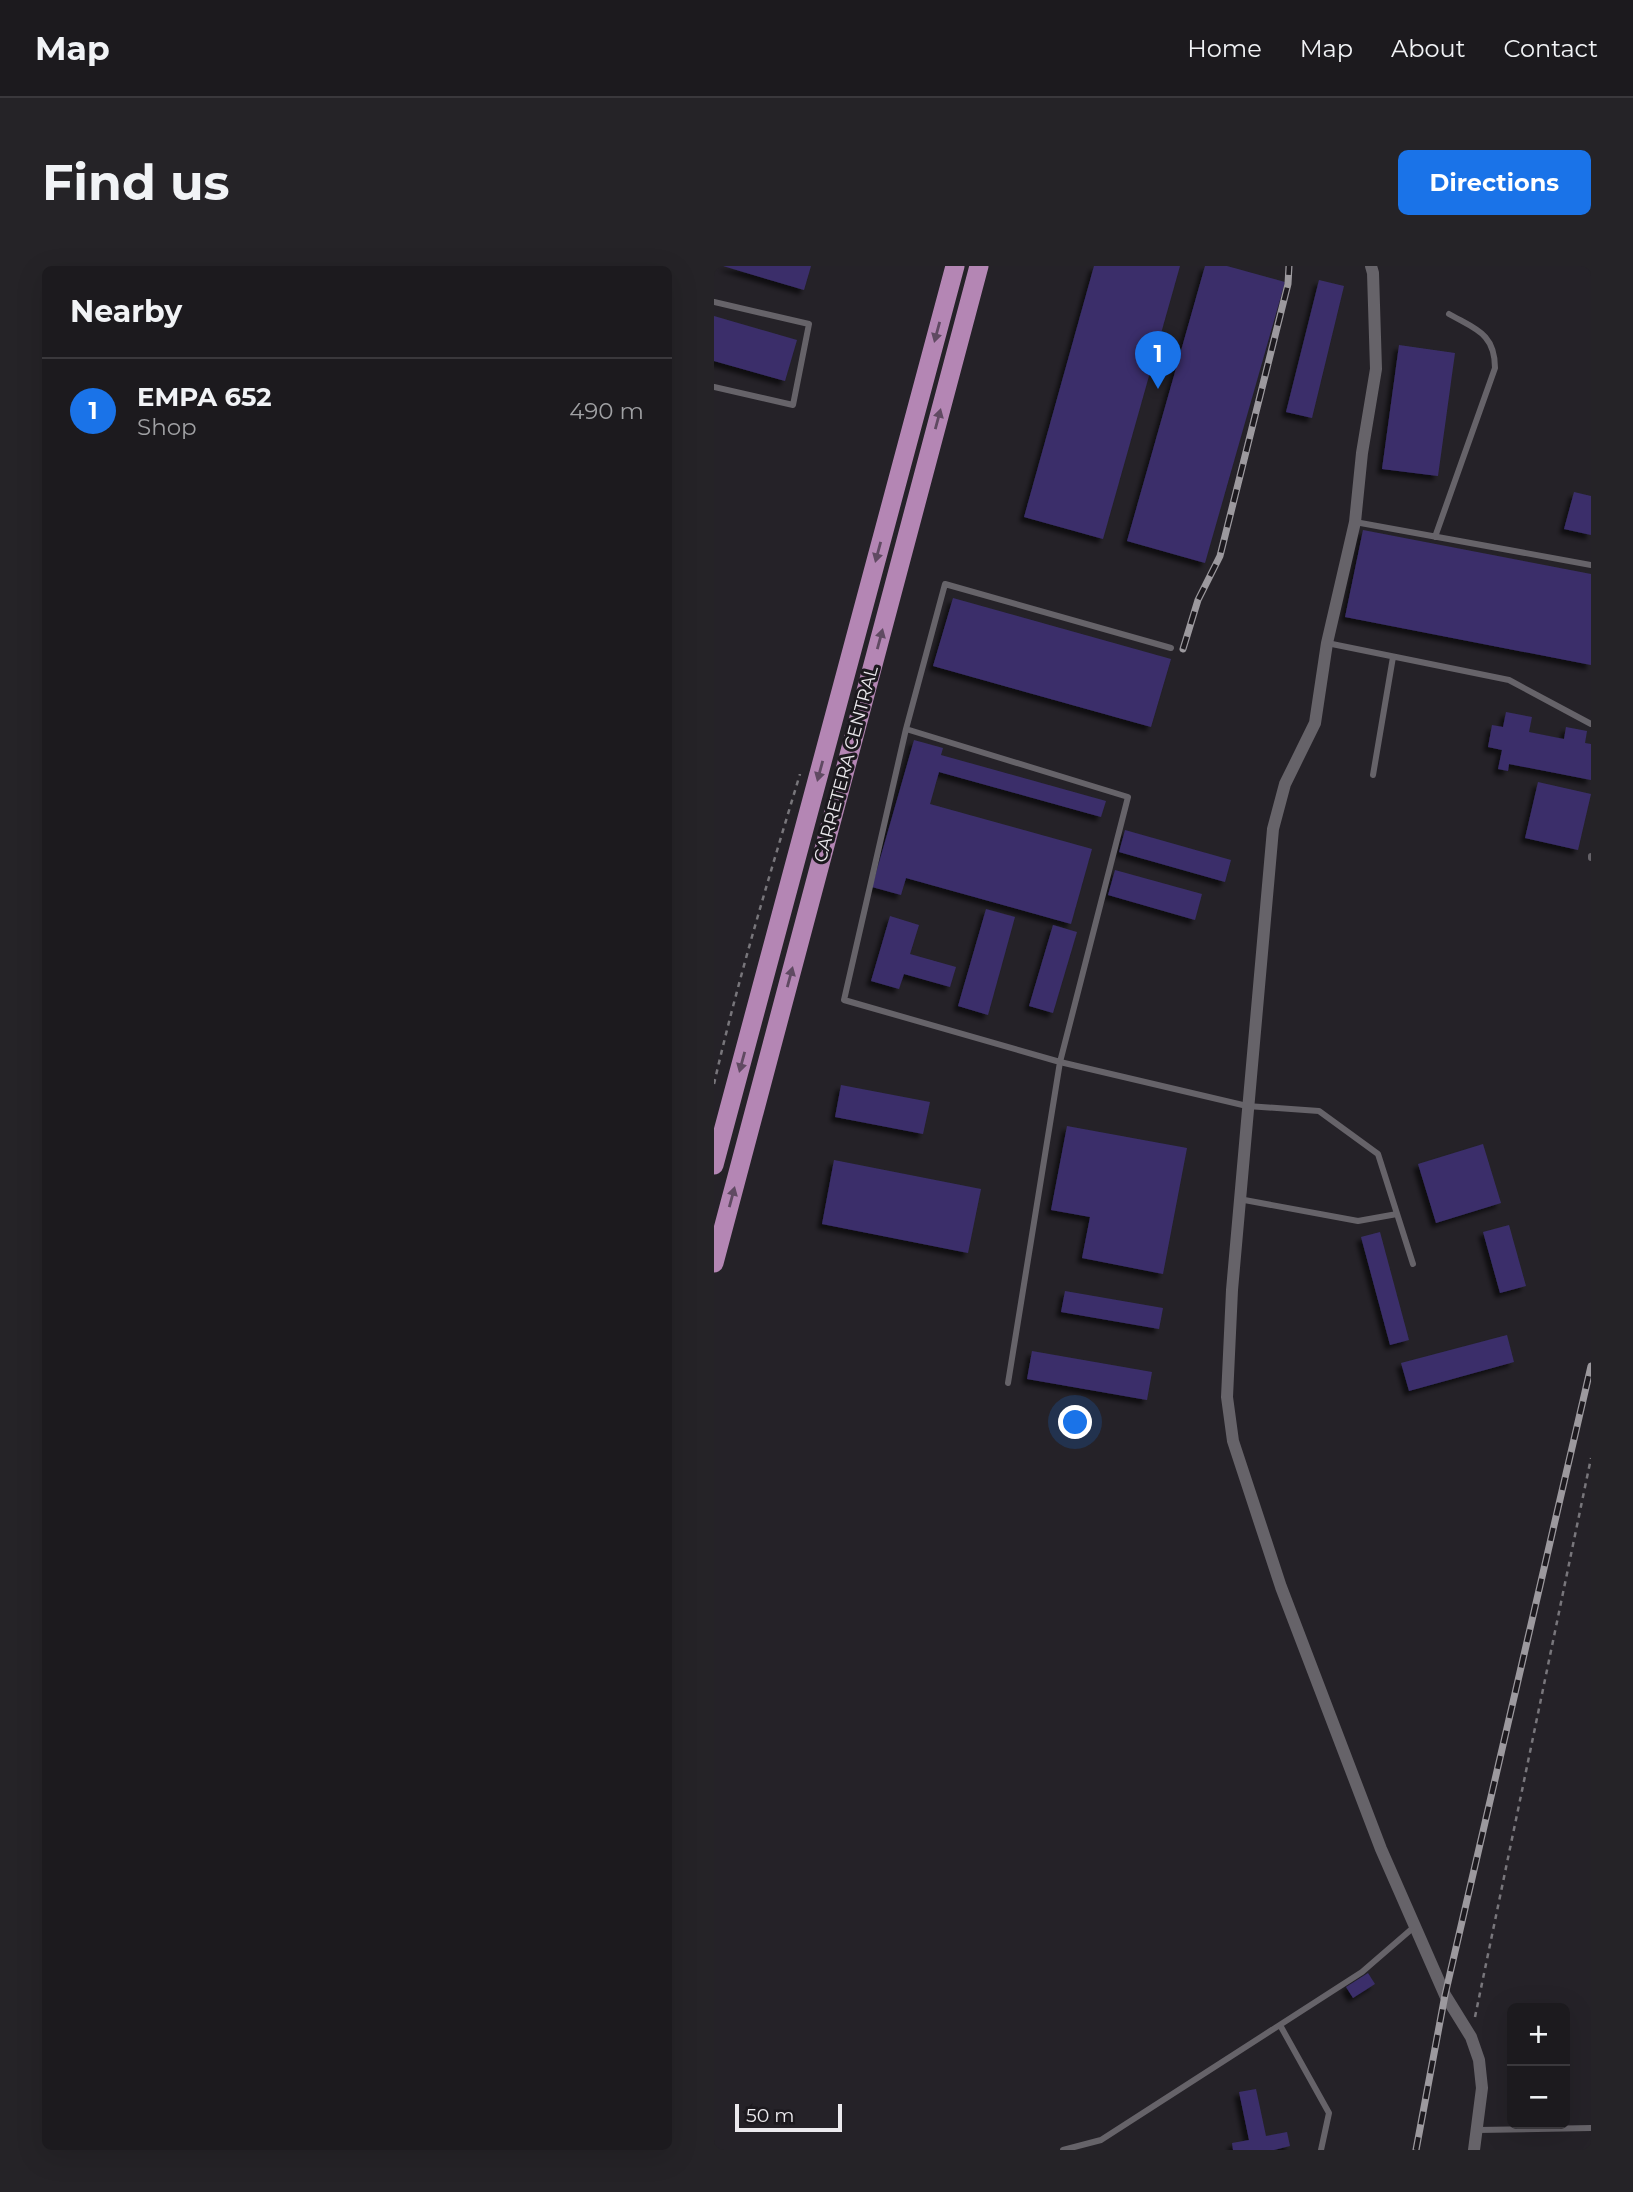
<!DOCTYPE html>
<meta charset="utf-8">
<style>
body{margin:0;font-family:Montserrat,sans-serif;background:#252327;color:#f1f3f6}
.controls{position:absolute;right:21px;bottom:21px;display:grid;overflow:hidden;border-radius:10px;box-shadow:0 7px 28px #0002}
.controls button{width:63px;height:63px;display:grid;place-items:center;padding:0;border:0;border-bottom:2px solid #3a383c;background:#1c1a1e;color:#f1f3f6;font:35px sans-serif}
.scale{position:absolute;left:21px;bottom:18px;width:107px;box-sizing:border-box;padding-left:7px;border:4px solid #eceaee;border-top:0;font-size:19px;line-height:24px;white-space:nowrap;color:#eceaee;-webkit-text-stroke:5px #1c191e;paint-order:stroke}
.you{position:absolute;left:362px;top:1157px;width:24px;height:24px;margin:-18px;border:5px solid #fff;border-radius:50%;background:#1a73e8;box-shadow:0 0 0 10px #1a73e833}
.badge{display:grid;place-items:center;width:46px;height:46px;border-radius:50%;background:#1a73e8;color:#fff;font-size:23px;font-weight:700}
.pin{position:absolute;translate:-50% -58px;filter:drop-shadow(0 2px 4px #0008)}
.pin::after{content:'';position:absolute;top:37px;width:24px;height:21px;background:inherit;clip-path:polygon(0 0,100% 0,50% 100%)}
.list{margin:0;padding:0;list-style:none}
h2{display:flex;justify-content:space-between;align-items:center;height:91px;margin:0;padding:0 28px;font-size:30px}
h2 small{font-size:23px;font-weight:400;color:#a0a1a4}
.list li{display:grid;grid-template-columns:46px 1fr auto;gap:21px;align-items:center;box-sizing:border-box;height:105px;padding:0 28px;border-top:2px solid #3a383c}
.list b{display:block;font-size:26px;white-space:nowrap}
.list p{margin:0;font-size:23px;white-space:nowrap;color:#a0a1a4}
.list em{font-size:23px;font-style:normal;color:#a0a1a4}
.map{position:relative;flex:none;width:877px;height:1884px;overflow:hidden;border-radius:10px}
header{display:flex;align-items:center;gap:42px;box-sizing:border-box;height:98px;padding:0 35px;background:#1c1a1e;border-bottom:2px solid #3a383c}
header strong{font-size:33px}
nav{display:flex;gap:38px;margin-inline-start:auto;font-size:24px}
.intro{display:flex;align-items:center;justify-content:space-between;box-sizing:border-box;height:168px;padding:0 42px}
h1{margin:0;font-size:49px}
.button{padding:18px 32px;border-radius:10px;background:#1a73e8;color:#fff;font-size:24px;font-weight:700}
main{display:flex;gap:42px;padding:0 42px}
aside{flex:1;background:#1c1a1e;border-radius:10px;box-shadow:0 7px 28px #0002}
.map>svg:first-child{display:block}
</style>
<header>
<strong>Map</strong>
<nav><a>Home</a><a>Map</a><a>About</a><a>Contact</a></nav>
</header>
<div class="intro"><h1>Find us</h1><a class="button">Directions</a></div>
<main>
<aside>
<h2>Nearby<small></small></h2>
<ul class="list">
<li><span class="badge">1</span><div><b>EMPA 652</b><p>Shop</p></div><em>490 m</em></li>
</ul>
</aside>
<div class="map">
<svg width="877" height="1884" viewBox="0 0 877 1884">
<defs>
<filter id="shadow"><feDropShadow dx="-4.5" dy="4.5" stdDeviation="2" flood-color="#0009"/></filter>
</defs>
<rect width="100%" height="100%" fill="#252228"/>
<path fill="#3a2f6a" filter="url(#shadow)" d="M9,0H97L90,24Z
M380,0H466L389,273L310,251Z
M491,0H513L571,16L491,297L413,275Z
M605,14L630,20L598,152L572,146Z
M0,50L83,74L71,115L0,95Z
M685,79L741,87L724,210L668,203Z
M860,226L877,230V269L850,263Z
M649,264L877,308V399L631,351Z
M239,332L457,393L437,461L219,400Z
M792,446L818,451L815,466L850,473L852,461L873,465L871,477L877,478V514L795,498L794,505L784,503L788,484L774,481L778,459L789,461Z
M200,474L229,482L227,489L392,535L387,551L225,506L216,538L378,583L357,658L192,612L187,629L158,621Z
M824,516L877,528L864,584L811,572Z
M411,564L517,594L511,616L405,586Z
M401,604L488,628L481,654L394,629Z
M272,643L301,651L274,749L244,740Z
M176,650L205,659L196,688L242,701L236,721L190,708L185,723L157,715Z
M339,659L363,666L339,747L315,740Z
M127,819L216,836L209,868L121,851Z
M353,860L473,882L449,1008L368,992L376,951L337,944Z
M769,878L787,937L722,957L704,898Z
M120,894L267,923L254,987L108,958Z
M795,959L812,1020L786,1027L769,966Z
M666,966L695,1074L676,1079L647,971Z
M351,1025L449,1042L445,1063L347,1046Z
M793,1069L800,1096L695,1125L687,1097Z
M318,1085L438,1106L433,1134L313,1113Z
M654,1707L661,1718L639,1732L632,1721Z
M542,1823L552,1870L573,1866L576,1880L560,1884H519L518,1877L535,1874L525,1826Z"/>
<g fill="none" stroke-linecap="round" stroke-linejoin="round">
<path stroke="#78767b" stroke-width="2.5" stroke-dasharray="5 5" stroke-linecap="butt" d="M0,818C24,713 55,611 86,508
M761,1751L877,1192"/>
<path stroke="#666369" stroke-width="6" d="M0,36L95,58L79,139L0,121
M641,256L877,299
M721,271L781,102C781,67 761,63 735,48
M613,377L795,414L877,458
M457,382L231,318L192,463L130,734L346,796L533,840L605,845L664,888L699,998
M192,463L414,531L346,796L294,1117
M659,509L679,391
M877,592V590
M525,933L644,955L683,948
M566,1759L615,1847L607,1884
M763,1864L877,1862
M349,1884L387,1874L648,1706L700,1661"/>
<path stroke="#666369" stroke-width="12" d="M657,0L659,7L662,103L648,187L641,256L613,377L601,457L571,518L559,563L518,1024L513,1131L519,1175L567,1321L667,1583L731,1729L757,1771L765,1794L768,1822L760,1884"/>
<path stroke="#b486b4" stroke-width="19" d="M0,899L241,0
M0,997L265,0"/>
<g stroke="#9c999e" stroke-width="7">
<path id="rail" d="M469,383L484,334L506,290L574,18L575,0
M702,1884L731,1729L877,1100"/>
</g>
<use href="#rail" stroke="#1c191e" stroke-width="4.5" stroke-dasharray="13" stroke-linecap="butt"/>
</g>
<defs><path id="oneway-solid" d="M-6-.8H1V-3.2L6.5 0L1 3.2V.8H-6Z" transform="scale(1.75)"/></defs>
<g fill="#604a62">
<use href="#oneway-solid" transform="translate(223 66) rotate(105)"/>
<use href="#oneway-solid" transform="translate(224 153) rotate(-75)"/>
<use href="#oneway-solid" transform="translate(164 286) rotate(105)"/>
<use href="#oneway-solid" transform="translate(166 373) rotate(-75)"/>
<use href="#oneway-solid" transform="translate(106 505) rotate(105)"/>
<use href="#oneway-solid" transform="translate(76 711) rotate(-75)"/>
<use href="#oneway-solid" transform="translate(28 796) rotate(105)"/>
<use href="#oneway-solid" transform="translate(18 931) rotate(-75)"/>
</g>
<g text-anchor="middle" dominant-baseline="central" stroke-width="6" stroke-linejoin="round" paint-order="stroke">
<g font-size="18" fill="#eceaee" stroke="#1c191e">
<text transform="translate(132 498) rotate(-75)">CARRETERA CENTRAL</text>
</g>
</g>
</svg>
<div class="controls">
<button>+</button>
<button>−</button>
</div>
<div class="scale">50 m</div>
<div class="you"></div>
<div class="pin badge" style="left:444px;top:123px">1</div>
</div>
</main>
